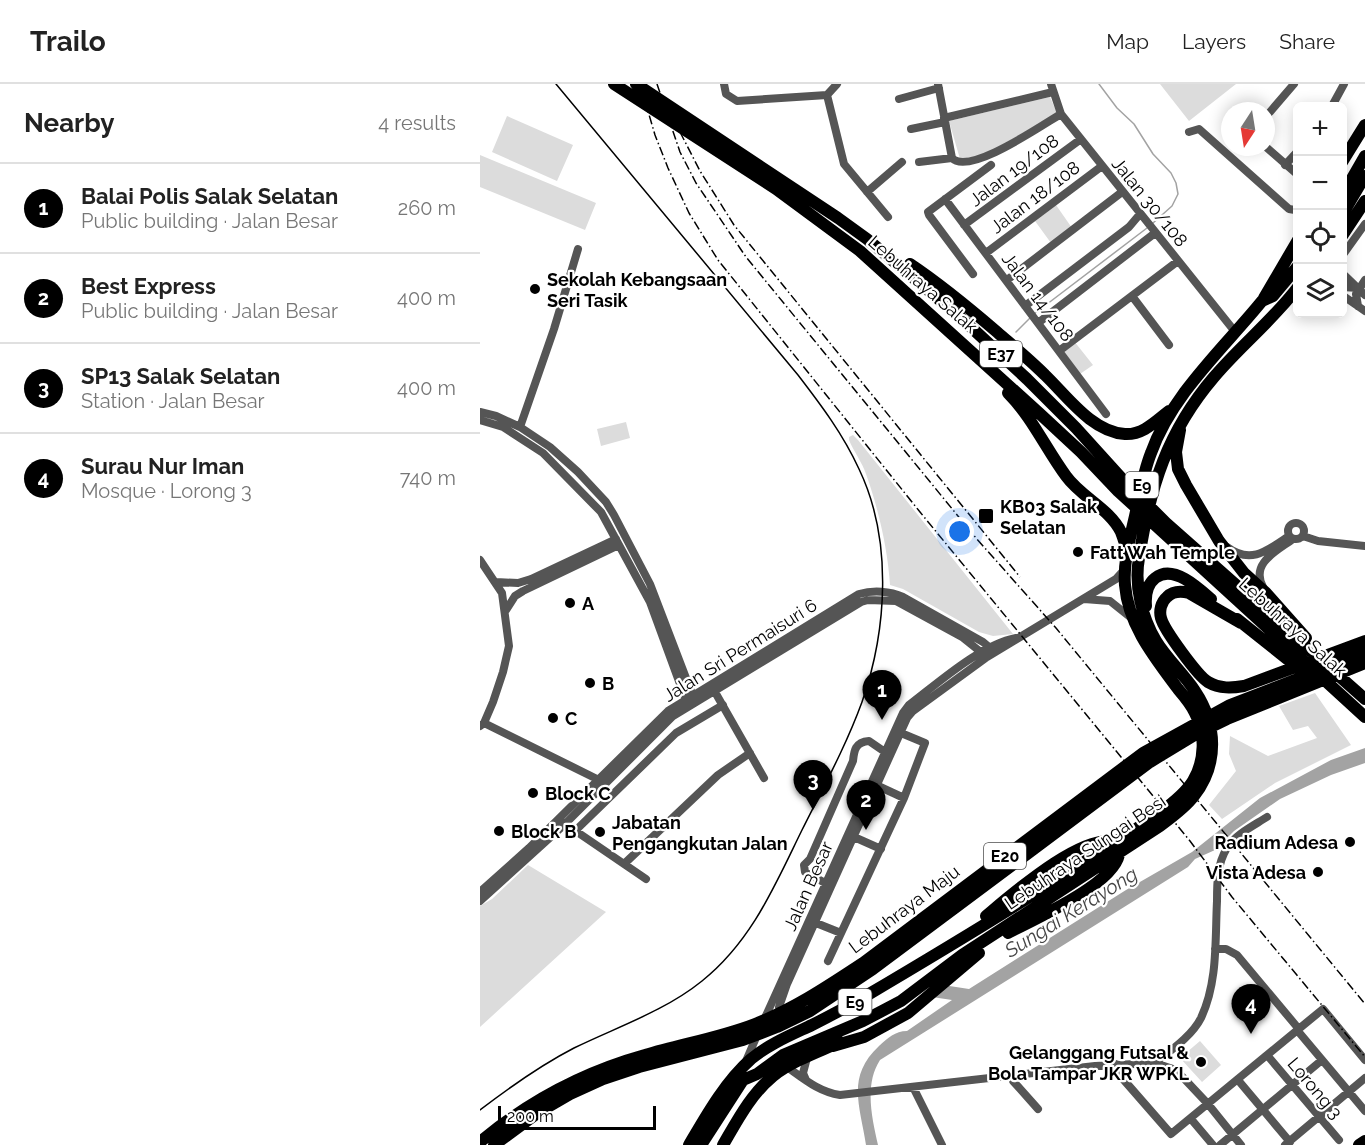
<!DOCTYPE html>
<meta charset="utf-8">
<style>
body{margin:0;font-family:Raleway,sans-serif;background:#f2f2f2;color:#222}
.controls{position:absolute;right:18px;top:18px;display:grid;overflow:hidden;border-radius:9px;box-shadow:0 3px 15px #0003}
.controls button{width:54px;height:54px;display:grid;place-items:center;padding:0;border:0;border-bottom:2px solid #e0e0e0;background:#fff;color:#222;font:30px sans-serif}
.compass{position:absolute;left:741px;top:18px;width:54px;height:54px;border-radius:50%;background:#fff;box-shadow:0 3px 15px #0003;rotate:192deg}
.scale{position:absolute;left:18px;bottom:15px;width:158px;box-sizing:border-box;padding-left:6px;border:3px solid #000;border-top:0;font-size:16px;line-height:21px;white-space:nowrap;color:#000;-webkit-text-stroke:4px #fff;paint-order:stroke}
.you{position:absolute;left:480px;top:448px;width:21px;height:21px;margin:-15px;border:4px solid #fff;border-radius:50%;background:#1a73e8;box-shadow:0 0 0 9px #1a73e833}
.badge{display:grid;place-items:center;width:39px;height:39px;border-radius:50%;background:#000;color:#fff;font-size:20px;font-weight:700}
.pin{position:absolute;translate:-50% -50px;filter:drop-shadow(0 2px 3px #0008)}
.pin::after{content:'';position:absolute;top:32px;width:21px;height:18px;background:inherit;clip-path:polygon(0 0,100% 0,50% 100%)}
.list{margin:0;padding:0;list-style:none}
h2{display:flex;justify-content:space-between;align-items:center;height:78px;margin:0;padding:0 24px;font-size:26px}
h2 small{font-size:20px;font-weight:400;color:#767676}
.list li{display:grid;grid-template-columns:39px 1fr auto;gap:18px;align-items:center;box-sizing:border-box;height:90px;padding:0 24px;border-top:2px solid #e0e0e0}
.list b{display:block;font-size:22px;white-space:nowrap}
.list p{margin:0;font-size:20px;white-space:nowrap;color:#767676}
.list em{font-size:20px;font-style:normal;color:#767676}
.icon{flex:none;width:33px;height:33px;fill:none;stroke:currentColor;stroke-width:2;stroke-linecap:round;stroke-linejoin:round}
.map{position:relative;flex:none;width:885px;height:1061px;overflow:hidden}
header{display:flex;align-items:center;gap:36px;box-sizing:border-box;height:84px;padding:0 30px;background:#fff;border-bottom:2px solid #e0e0e0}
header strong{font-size:28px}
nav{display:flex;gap:33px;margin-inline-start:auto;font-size:21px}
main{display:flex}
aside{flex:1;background:#fff}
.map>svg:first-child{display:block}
</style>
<header>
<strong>Trailo</strong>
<nav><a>Map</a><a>Layers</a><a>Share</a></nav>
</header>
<main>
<aside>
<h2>Nearby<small>4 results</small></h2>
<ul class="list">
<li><span class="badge">1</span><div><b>Balai Polis Salak Selatan</b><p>Public building · Jalan Besar</p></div><em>260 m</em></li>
<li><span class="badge">2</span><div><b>Best Express</b><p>Public building · Jalan Besar</p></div><em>400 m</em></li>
<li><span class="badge">3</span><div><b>SP13 Salak Selatan</b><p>Station · Jalan Besar</p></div><em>400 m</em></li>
<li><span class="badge">4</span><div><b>Surau Nur Iman</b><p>Mosque · Lorong 3</p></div><em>740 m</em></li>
</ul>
</aside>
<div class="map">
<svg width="885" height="1061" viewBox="0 0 885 1061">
<rect width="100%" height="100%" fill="#fff"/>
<path fill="#dcdcdc" d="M680,0H756L709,37Z
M570,13L577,29L505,71L480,75L469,37Z
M27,32L93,61L77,97L12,68Z
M0,71L116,119L105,146L0,103Z
M576,121L592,144L571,159L555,137Z
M594,257L613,281L600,290L582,267Z
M146,338L150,354L121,362L117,345Z
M373,351L378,356L533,550L513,552L499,548L423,505L410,501C408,466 398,423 386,390C382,378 374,368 369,356V353Z
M835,609L871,661L795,699L742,735L729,721L756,687L749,670L750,652L788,672L837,654L828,642L813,646L799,622Z
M48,781L126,828L0,943V822L12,815Z
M720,957L741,981L722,998L700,974Z"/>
<path fill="#a3a3a3" d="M885,664V679L851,691L800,715L754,747L735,766L715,775L708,783L400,976C384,1001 392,1034 398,1061H386C380,1021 366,993 399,962C408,954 415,947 427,947L472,916L452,913L463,901L489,905L646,806L712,768L780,714L851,676Z"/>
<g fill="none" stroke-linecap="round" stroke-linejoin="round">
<path stroke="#a3a3a3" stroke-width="1.5" d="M619,0L637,24L654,40L673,70L691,89L696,99L698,110L692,122L673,139
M554,230L667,144
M536,248L550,234"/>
<path stroke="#555" stroke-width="8" d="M244,0L246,10L257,17L347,11
M458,0L472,74C489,92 562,41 581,30
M571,0L581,30L756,249
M347,11L364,80L408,133
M347,11L357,0
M419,15L459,4
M852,22L864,0
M790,28L814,0
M464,34L573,8
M431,45L465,38
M709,48L719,45L809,125L815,126L818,123
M786,63L818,91
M439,78L472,74
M805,81L818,67
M387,108L422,78
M465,115L626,330
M484,141L601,55
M506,169L622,82
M862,172L885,140
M862,189L885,211
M493,190L449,131L448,128L511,81
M527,196L642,108
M862,203L879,204
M862,211L885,227
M652,212L689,261
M545,222L649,143L660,130
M878,222L876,210L885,196
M558,239L675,149
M579,267L698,177
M0,328L16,332L40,343L70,363L98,388L126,418L134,431L170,500L214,615
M0,336L23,343L63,369L121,428L170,518L207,619
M40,343L74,245L98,165
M808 447a8 8 0 1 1 16 0a8 8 0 1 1-16 0Z
M823,452L838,457L885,462
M747,463C771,481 788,466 809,452
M0,476L22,509L29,562L23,588L13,618L4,639L0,642
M16,498L38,499L51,495L136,455
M783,503C770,479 797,467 813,455
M604,515L630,517L650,533
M26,526L35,512L43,507L139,461
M235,608L284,694
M4,639L121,697
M396,701L424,714
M81,737L166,795
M95,747L196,649L243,621
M374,753L401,765
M144,780L238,691L270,669
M347,800L325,788L324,781L330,775L373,677C374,667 375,658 389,657L405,668
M0,808L49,764L188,627L379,510C393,506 410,507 423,513L503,558L515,568
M0,817L85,740L193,632L381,518L388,516L416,517L482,553L507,573
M336,839L361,849
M735,865H746L757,871L818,944
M348,877L424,714L445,659L421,649
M302,932L299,923L307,900L427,634L433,627L507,573L636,495L645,485
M284,936L423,629L429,621C458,599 500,561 536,554
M817,946L885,1027
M787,971L859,1056
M266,977L278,949
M675,979C690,967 712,952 721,934C738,898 735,856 737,817C737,799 737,780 747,764C756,750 773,742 787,733
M635,980L636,987L691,1050L843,925L885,976
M307,983C324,995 339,1008 360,1011L615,982L675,979L696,986L728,1020L761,1061
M532,992L533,997L558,1025
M326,996L323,989L327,974
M758,996L810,1058
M433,1003L462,1061
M711,1035L733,1061
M740,1061L842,976
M805,1061L885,994"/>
<path stroke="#000" stroke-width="12" d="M134,0L296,105L380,167L559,329L601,368L638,407L885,633
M156,0L358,134L387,155L480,233L547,295L596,344L644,397L686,439L885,615
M862,78L885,41
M862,112L885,72
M862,131L885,92
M862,152L885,117
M430,180C460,200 489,224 517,248C533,262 550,276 565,291C587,312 612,348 645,350C663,351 676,337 689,327
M784,214L818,156
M528,309C552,333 566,365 586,392C601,413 630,425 641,448C643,453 645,460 647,465
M700,346L696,368L698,385L706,401L739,457L764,489L786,509L826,554
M666,522C664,497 680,481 705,495C714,500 723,508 731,515
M757,535L821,586
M761,539L709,509C701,507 693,507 687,513C681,518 679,527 681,534C684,546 718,592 728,598C740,605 752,604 764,602L885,557
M506,832C530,812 606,745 637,759C656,792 550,837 528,849
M353,962L384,953L428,929L499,869
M0,1058C49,1017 104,988 165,971C201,960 239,954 275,940C314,925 348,902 383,879L663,669L750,621L885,569
M14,1061L59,1028L90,1010L123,995L159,983L263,956L297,943L330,927L393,885L670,678L716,650L747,635L885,579
M209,1061C226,1032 245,998 271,975C289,960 311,951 332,941C350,932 367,923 384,913C462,867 540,820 615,771C642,753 697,723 713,697C725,677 726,649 715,629C711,620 704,612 698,605C675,574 648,541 645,501C643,479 650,454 655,432C660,410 663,389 671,369C692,310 743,265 782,217L793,212L818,182
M221,1061L263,996L277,990L303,971L383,937L421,917L482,871L680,742C692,733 705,724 714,712C739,680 737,640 715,607C703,589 687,575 676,557C662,533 654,502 659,474C670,403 687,348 734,293C761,261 793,236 818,203
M243,1061C257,1037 271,1010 293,992C312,977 338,968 360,958
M879,1061L885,1057"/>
<path stroke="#000" stroke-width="1.5" d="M0,1026C30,1003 61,981 94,964C137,943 185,927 222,897C272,857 295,801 322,746C343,704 366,662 382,618C407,546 413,456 379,385C363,350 341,321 318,291L76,0"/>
<path stroke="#000" stroke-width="1.5" stroke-dasharray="9 3 1.5 3" stroke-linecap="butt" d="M160,0L175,51L188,84L209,129L238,176L440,428L710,757L752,813L885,973
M177,0L200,68L216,99L266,173L496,454L576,544L885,920
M200,48L220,87L254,141L540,493"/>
</g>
<g fill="#000" stroke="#fff" stroke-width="2">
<circle cx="55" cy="205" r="6"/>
<rect x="498" y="424" width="16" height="16" rx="3"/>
<circle cx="598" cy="468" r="6"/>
<circle cx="90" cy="519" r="6"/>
<circle cx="110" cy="599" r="6"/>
<circle cx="73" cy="634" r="6"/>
<circle cx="53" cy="709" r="6"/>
<circle cx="19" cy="747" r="6"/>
<circle cx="120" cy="748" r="6"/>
<circle cx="870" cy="758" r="6"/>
<circle cx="838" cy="788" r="6"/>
<circle cx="721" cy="978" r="6"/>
</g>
<g text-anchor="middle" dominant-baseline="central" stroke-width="4.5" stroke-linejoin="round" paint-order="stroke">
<g fill="#fff" stroke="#4c4c4c" stroke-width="1.5">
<rect x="500" y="257" width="42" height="26" rx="4.5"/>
<rect x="645.5" y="388" width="33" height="26" rx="4.5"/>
<rect x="504" y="759" width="42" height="26" rx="4.5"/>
<rect x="358.5" y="905" width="33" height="26" rx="4.5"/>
</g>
<g font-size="16" font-weight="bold" fill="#000">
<text x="521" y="270">E37</text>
<text x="662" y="401">E9</text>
<text x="525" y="772">E20</text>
<text x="375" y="918">E9</text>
</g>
<g font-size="18" fill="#000" stroke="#fff">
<text transform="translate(534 86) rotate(-37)">Jalan 19/108</text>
<text transform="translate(555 113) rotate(-37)">Jalan 18/108</text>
<text transform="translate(670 118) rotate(51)">Jalan 30/108</text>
<text transform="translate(443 200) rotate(41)">Lebuhraya Salak</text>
<text transform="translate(558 213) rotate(53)">Jalan 14/108</text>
<text transform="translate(813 543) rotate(42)">Lebuhraya Salak</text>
<text transform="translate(260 566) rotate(-32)">Jalan Sri Permaisuri 6</text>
<text transform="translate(605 768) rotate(-34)">Lebuhraya Sungai Besi</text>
<text transform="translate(328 802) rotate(-66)">Jalan Besar</text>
<text transform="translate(424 825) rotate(-37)">Lebuhraya Maju</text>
<text transform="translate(835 1004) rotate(50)">Lorong 3</text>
</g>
<g font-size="18" font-weight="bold" fill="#000" stroke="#fff" text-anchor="start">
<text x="67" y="195">Sekolah Kebangsaan<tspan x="67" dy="21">Seri Tasik</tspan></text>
<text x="520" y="422">KB03 Salak<tspan x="520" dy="21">Selatan</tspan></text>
<text x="610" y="468">Fatt Wah Temple</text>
<text x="102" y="519">A</text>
<text x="122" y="599">B</text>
<text x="85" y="634">C</text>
<text x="65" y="709">Block C</text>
<text x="132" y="738">Jabatan<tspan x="132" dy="21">Pengangkutan Jalan</tspan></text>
<text x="31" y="747">Block B</text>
<text x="858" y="758" text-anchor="end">Radium Adesa</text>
<text x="826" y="788" text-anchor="end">Vista Adesa</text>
<text x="709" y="968" text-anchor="end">Gelanggang Futsal &amp;<tspan x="709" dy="21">Bola Tampar JKR WPKL</tspan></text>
</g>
<g font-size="20" font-style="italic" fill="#444" stroke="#fff">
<text transform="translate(591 828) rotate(-32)">Sungai Kerayong</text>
</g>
</g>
</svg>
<div class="controls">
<button>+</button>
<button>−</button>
<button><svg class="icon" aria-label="locate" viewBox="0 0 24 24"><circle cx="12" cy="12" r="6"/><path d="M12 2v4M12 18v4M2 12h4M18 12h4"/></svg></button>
<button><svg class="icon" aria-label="layers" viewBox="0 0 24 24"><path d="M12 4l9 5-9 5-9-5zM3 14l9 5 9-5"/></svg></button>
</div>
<svg class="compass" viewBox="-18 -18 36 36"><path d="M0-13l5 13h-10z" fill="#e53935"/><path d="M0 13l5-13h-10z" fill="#767676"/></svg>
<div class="scale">200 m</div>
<div class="you"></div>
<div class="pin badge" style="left:402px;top:636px">1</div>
<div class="pin badge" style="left:386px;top:746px">2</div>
<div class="pin badge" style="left:333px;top:726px">3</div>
<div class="pin badge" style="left:771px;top:950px">4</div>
</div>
</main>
